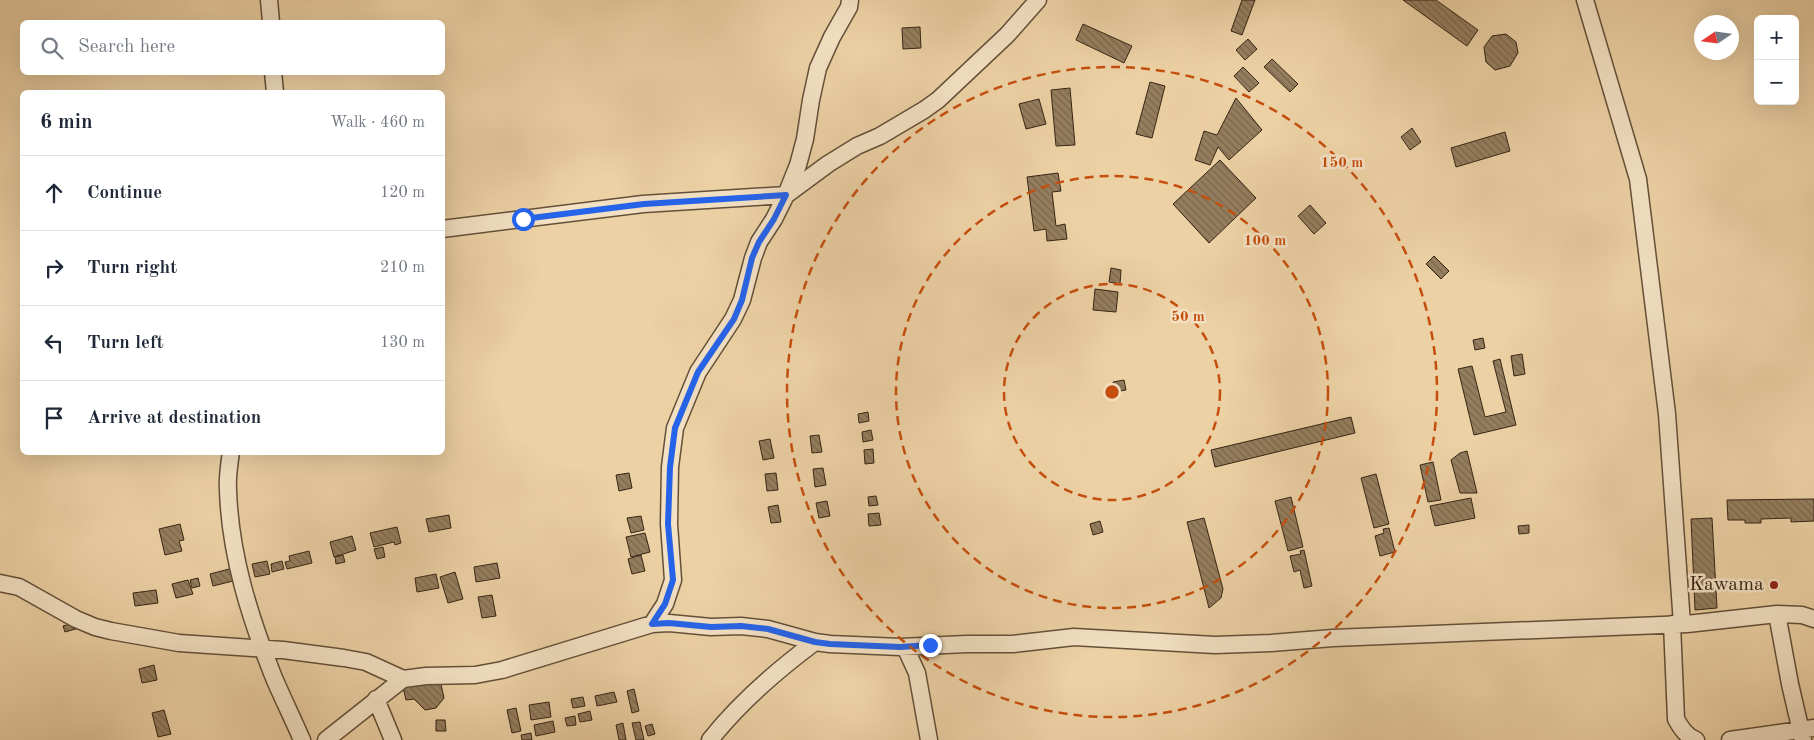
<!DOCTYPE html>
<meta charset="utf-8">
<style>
body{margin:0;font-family:"Old Standard TT",serif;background:#f2f2f3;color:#1f2937}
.controls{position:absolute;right:15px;top:15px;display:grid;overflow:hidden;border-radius:8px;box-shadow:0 5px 20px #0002}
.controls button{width:45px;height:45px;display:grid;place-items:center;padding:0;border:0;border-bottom:1px solid #e0e1e3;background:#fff;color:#1f2937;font:25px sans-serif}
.compass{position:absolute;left:1694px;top:15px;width:45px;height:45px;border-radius:50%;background:#fff;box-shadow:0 5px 20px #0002;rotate:257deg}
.stop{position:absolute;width:15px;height:15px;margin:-11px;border:4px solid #2563eb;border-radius:50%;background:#fff}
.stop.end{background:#2563eb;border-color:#fff;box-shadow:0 1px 5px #0008}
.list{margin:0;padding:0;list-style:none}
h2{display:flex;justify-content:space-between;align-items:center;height:65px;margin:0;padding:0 20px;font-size:21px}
h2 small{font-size:16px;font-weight:400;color:#747a83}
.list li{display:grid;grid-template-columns:32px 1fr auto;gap:15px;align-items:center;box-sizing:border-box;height:75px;padding:0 20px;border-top:1px solid #e0e1e3}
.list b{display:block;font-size:19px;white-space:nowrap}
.list em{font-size:16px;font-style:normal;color:#747a83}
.icon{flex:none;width:28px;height:28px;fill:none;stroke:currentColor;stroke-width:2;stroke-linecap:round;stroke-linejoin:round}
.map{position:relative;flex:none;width:1814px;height:740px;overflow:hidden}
.search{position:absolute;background:#fff;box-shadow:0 5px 20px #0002;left:20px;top:20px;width:425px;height:55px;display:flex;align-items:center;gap:12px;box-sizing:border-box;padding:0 18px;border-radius:8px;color:#747a83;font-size:19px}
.panel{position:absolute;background:#fff;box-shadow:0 5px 20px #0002;left:20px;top:90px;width:425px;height:365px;border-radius:8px}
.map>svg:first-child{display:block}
</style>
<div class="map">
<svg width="1814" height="740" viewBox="0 0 1814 740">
<defs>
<pattern id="building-back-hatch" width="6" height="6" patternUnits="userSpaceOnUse" patternTransform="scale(1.25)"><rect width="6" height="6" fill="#957e5f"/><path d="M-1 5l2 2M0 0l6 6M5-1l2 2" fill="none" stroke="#7a674d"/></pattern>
</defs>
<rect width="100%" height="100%" fill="#ecd1a5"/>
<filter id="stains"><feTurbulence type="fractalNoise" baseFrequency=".004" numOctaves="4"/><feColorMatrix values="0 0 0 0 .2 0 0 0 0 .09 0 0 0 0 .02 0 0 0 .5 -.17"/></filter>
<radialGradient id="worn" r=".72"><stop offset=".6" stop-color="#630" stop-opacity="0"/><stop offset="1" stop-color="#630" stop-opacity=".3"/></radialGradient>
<path fill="url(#building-back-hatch)" stroke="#372514" d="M1242,0H1255L1242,35L1231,31Z
M1403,0H1436L1478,30L1467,46Z
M1083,24L1132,46L1124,63L1076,40Z
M920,27L921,48L903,49L902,28Z
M1506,34L1516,42L1518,53L1510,66L1495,70L1486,62L1484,47L1492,36Z
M1248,39L1257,49L1245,60L1236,50Z
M1272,59L1298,84L1290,92L1264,67Z
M1243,67L1259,83L1249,92L1234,76Z
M1150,82L1165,86L1152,138L1136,134Z
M1070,88L1075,145L1056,146L1051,90Z
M1236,98L1262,130L1229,160L1218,147L1210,165L1195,160L1204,131L1217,135Z
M1039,99L1046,124L1026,129L1019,104Z
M1412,128L1421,142L1410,150L1401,137Z
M1505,132L1510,151L1456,167L1451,148Z
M1220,160L1256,198L1209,243L1173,204Z
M1058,173L1061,191L1052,192L1056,226L1065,224L1067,239L1047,241L1046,229L1034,231L1027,177Z
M1310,205L1326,223L1314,234L1298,216Z
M1434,256L1449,271L1441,279L1426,264Z
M1111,268L1121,270L1120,284L1109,282Z
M1095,289L1118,292L1116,312L1093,310Z
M1483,338L1485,348L1475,350L1473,340Z
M1522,354L1525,374L1514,376L1511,356Z
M1500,359L1516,425L1474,435L1458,369L1472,366L1485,417L1506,412L1493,361Z
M1124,380L1126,390L1115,392L1113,382Z
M868,412L869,421L859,423L858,414Z
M1351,417L1355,433L1215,467L1211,450Z
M871,430L873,440L863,442L862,432Z
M819,435L822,452L812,453L810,436Z
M770,439L774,458L763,460L759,441Z
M873,449L874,463L865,464L864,450Z
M1467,451L1477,493H1460L1451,460L1460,453Z
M1433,462L1441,500L1428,502L1420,465Z
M823,468L826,485L815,487L813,469Z
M629,473L632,488L619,491L616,475Z
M776,473L778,490L767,491L765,474Z
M1376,474L1389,524L1374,528L1361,478Z
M876,496L878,505L869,506L868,497Z
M1291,497L1303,547L1288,551L1275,501Z
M1471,498L1475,518L1435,526L1430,506Z
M1814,499V521L1791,522V518L1761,519V523H1745V520H1728L1727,500Z
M827,501L830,516L819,518L816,503Z
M778,505L781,522L771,523L768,507Z
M879,513L881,525L869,526L868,514Z
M449,515L451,528L429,532L426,519Z
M641,516L644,530L631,533L627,518Z
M1204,518L1223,589L1221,598L1209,608L1187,522Z
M1712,518L1717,608L1695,610L1691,519Z
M1100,521L1103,532L1093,535L1090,524Z
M180,524L184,540L179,541L182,551L165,555L159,529Z
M1529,525V533L1519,534L1518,526Z
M397,527L401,543L395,545L394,542L374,547L370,533Z
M1389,528L1395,552L1380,556L1375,536L1384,533L1383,529Z
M645,533L650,552L631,557L626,537Z
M352,536L356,550L334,557L330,542Z
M383,547L385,557L377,559L374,549Z
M1304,550L1312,586L1304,588L1300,570L1294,572L1290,556L1301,554L1300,551Z
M309,551L312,563L287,569L285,562L290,561L289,556Z
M343,555L345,562L336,564L335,557Z
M641,555L645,571L632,574L628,559Z
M267,561L270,574L255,577L252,564Z
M282,561L284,569L272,572L271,564Z
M497,563L500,578L476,582L474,567Z
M233,568L237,580L213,586L210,574Z
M455,572L463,599L448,603L440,577Z
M436,574L439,588L417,592L415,578Z
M198,578L200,586L192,588L190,580Z
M188,580L193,594L176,598L172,584Z
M156,590L158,603L135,606L133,593Z
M492,595L496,616L482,618L478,597Z
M77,622L79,628L65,632L63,626Z
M154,665L157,680L142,683L139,669Z
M440,680L444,698L436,708L425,710L414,699L406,700L403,687Z
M634,689L639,711L632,713L627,691Z
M614,692L617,702L597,706L595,696Z
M583,697L585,706L573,708L571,699Z
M549,702L551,717L531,720L529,705Z
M516,708L521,731L512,733L507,710Z
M164,710L171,734L158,737L152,713Z
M590,711L592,720L580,722L578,714Z
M575,716L576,725L567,726L565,718Z
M436,720H445L446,731H436Z
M553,721L555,732L536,736L534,725Z
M640,722L644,740H636L632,723Z
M623,723L626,740H619L616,725Z
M652,724L655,734L648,736L645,726Z
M531,733L532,740H522L521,735Z"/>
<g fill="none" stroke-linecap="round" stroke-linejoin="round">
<g stroke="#645038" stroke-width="19">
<path id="minor" d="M269,0L271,22
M1585,0L1638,179L1667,414L1682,624
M273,72L275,92
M442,229L643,204L786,195L828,164L857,146L880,136L924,110L938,100L1007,35L1038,0
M231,452C229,465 227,478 228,490C230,555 250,618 274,678C283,699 293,719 302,740
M0,583L19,587L76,619L95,627L111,631L179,643L283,650L344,658L366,662L403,679
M1777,614L1790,684L1803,740
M652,624L665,604L673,580L669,524L670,467L675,428L698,372L733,319L742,300L753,258L759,242L774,219L786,195L798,165L805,139L811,100L818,68L832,37L849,7L850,0
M1672,624L1676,719C1681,728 1686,736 1696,740
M905,647L917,673L929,740
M376,699L393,740
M326,740L403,679L426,676L475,675L502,670L652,624L669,623L711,627L741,626L768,629L815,642L830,644L900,647L967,644H1013L1074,637L1215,645L1271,643L1333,638L1687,624L1777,614L1802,615L1814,619
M710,740C740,702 776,671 815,642
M1730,740L1814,728"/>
</g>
<use href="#minor" stroke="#f3e1c4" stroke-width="16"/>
</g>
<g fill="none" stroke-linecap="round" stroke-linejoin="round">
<path stroke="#2563eb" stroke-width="6" d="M523,219L644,204L786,195L774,219L759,242L752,258L742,300L734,319L698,372L675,428L670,467L668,524L673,580L665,604L652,624L669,623L711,627L741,626L768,629L815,642L830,644L900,647L930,645"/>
</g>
<g fill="none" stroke="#c54f0e" stroke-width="2.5" stroke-dasharray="9 6">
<circle cx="1112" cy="392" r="108"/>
<circle cx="1112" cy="392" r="216"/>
<circle cx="1112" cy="392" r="325"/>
</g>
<circle fill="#8f2418" stroke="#f3e1c4" stroke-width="2" cx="1774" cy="585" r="5"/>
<g text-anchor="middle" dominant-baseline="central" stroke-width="5" stroke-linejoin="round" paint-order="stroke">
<g font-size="20" fill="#372514" stroke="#f3e1c4" text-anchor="end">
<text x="1764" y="585">Kawama</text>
</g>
</g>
<circle cx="1112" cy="392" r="8" fill="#c54f0e" stroke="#f3e1c4" stroke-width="2.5"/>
<g font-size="15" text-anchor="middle" font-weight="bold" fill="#c54f0e" stroke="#f3e1c4" stroke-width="5" stroke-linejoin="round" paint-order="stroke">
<text x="1342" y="167">150 m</text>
<text x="1265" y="245">100 m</text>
<text x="1188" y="321">50 m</text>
</g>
<rect width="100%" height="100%" filter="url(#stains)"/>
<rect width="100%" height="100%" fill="url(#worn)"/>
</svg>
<div class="controls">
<button>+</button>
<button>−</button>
</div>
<svg class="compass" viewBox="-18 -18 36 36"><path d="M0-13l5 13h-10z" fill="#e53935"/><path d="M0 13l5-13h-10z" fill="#747a83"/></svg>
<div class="stop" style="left:523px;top:219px"></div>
<div class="stop end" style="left:930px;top:645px"></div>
<div class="search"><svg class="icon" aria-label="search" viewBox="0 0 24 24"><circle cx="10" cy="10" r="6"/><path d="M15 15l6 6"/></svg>Search here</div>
<section class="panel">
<h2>6 min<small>Walk · 460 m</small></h2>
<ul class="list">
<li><svg class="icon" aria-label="ahead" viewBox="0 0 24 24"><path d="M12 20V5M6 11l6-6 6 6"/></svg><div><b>Continue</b></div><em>120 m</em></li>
<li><svg class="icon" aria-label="right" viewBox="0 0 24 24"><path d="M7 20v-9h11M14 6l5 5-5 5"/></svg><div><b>Turn right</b></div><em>210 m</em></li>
<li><svg class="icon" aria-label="left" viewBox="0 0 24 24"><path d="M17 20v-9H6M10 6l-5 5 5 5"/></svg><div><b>Turn left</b></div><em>130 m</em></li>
<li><svg class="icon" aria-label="arrive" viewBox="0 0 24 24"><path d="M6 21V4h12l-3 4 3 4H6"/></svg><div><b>Arrive at destination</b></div></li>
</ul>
</section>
</div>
